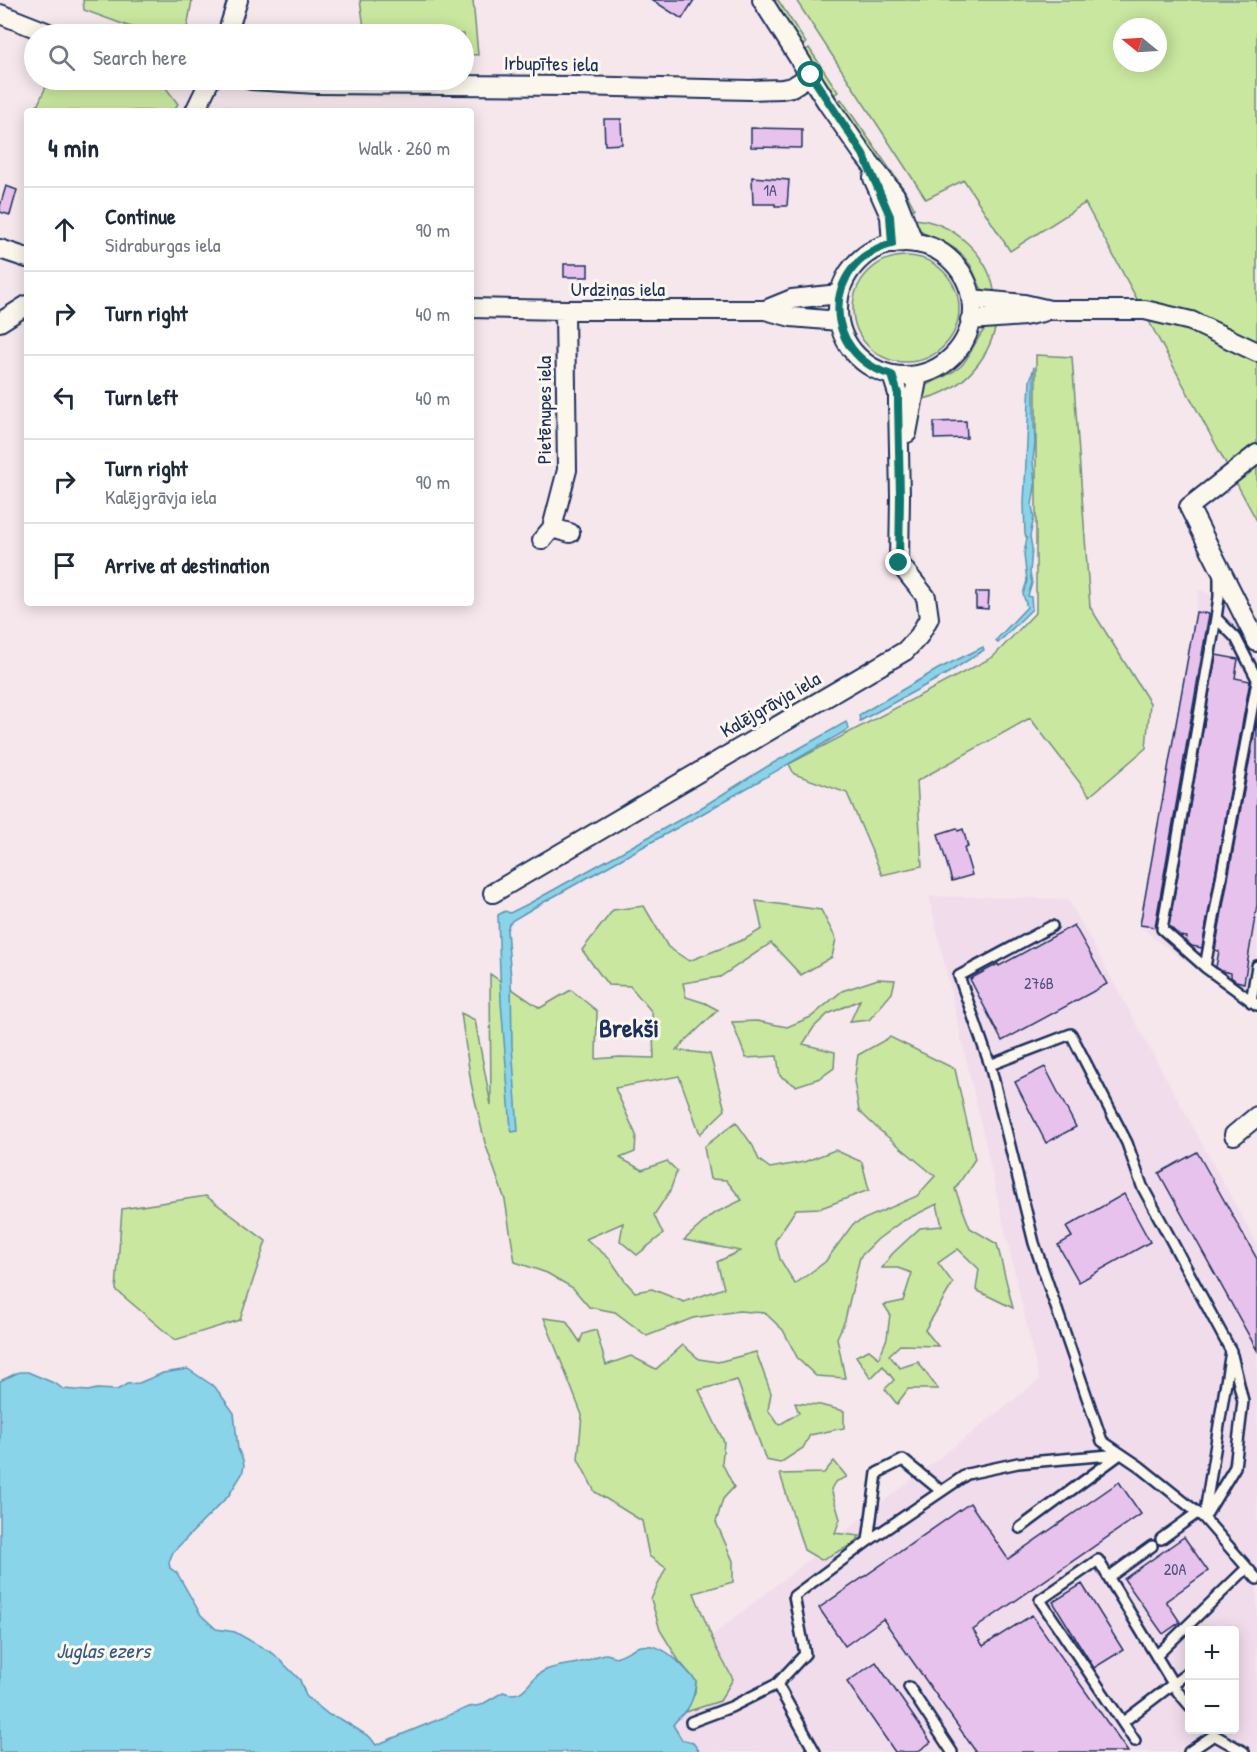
<!DOCTYPE html>
<meta charset="utf-8">
<style>
body{margin:0;font-family:"Patrick Hand",sans-serif;background:#f6f6f7;color:#1f2937}
.controls{position:absolute;right:18px;bottom:18px;display:grid;overflow:hidden;border-radius:6px;box-shadow:0 3px 15px #0003}
.controls button{width:54px;height:54px;display:grid;place-items:center;padding:0;border:0;border-bottom:2px solid #e0e1e3;background:#fff;color:#1f2937;font:30px sans-serif}
.compass{position:absolute;left:1113px;top:18px;width:54px;height:54px;border-radius:50%;background:#fff;box-shadow:0 3px 15px #0003;rotate:288deg}
.stop{position:absolute;width:18px;height:18px;margin:-14px;border:4px solid #0f766e;border-radius:50%;background:#fff}
.stop.end{background:#0f766e;border-color:#fff;box-shadow:0 2px 6px #0008}
.list{margin:0;padding:0;list-style:none}
h2{display:flex;justify-content:space-between;align-items:center;height:78px;margin:0;padding:0 24px;font-size:26px}
h2 small{font-size:20px;font-weight:400;color:#747a83}
.list li{display:grid;grid-template-columns:39px 1fr auto;gap:18px;align-items:center;box-sizing:border-box;height:84px;padding:0 24px;border-top:2px solid #e0e1e3}
.list b{display:block;font-size:22px;white-space:nowrap}
.list p{margin:0;font-size:20px;white-space:nowrap;color:#747a83}
.list em{font-size:20px;font-style:normal;color:#747a83}
.icon{flex:none;width:33px;height:33px;fill:none;stroke:currentColor;stroke-width:2;stroke-linecap:round;stroke-linejoin:round}
.map{position:relative;flex:none;width:1257px;height:1752px;overflow:hidden}
.search{position:absolute;background:#fff;box-shadow:0 3px 15px #0003;left:24px;top:24px;width:450px;height:66px;display:flex;align-items:center;gap:15px;box-sizing:border-box;padding:0 21px;border-radius:33px;color:#747a83;font-size:22px}
.panel{position:absolute;background:#fff;box-shadow:0 3px 15px #0003;left:24px;top:108px;width:450px;height:498px;border-radius:6px}
.map>svg:first-child{display:block}
</style>
<div class="map">
<svg width="1257" height="1752" viewBox="0 0 1257 1752">
<rect width="100%" height="100%" fill="#f5e7ec"/>
<filter id="ink" filterUnits="userSpaceOnUse"><feTurbulence type="fractalNoise" baseFrequency=".0167" numOctaves="2"/><feDisplacementMap in="SourceGraphic" scale="12" xChannelSelector="R" yChannelSelector="G"/><feConvolveMatrix kernelMatrix="1 2 1 2 8 2 1 2 1" color-interpolation-filters="sRGB"/></filter>
<g filter="url(#ink)">
<path fill="#f1dcec" fill-rule="evenodd" d="M1199,590L1224,599L1257,660V1013L1152,937L1140,925Z
M929,896L1068,899L1257,1244V1752H700L693,1743L682,1740L673,1725L674,1722L686,1712L696,1681L679,1661L1039,1380ZM1190,1630H1234V1730H1190Z"/>
<path fill="#c9e79f" stroke="#728b7e" stroke-width="1.5" fill-rule="evenodd" d="M83,0H192L186,34H158L128,26L84,10Z
M360,0H473L478,55L464,54V34H365Z
M770,0H778L806,43L800,47Z
M796,0H1257V521L1085,203L1010,251L964,180L926,199ZM1122,27H1158V63H1122Z
M809,48L838,92L832,96L803,52Z
M49,80H160L178,104L173,111H35Z
M841,99L905,191L914,208L912,211L908,210L836,102Z
M911,219C953,220 991,256 995,297L986,293L981,288L971,266L960,252L941,240L923,233Z
M853 309a53 53 0 1 1 106 0a53 53 0 1 1-106 0Z
M996,325C987,364 958,394 917,400L924,386C937,380 950,376 961,366C970,357 979,332 987,327C988,327 995,326 996,325Z
M1036,355L1072,357L1090,607L1150,703L1146,748L1090,796L1030,718L917,781L922,866L882,875L847,793L794,774L789,764L993,657L1036,612Z
M756,901L821,910L836,939L832,957L801,975L771,943L720,977L683,983L686,997L705,1003L718,1010L676,1050L710,1054L725,1110L700,1134L679,1076L615,1088L636,1135L635,1152L620,1158L642,1170L667,1161L677,1171L670,1191L654,1215L663,1234L637,1255L620,1241L623,1223L586,1239L610,1259L625,1281L635,1292L652,1289L684,1302L724,1288L717,1262L740,1251L684,1240L713,1214L742,1200L726,1180L710,1179L704,1147L736,1122L753,1146L759,1160L770,1168L804,1162L835,1150L862,1162L869,1190L821,1208L796,1209L775,1241L780,1259L795,1284L825,1262L853,1224L917,1196L935,1176L877,1128L859,1111L854,1081L858,1055L890,1037L955,1069L975,1159L955,1189L970,1228L997,1244L1013,1308L976,1290L979,1269L958,1249L938,1263L953,1283L925,1330L938,1346L900,1345L889,1355L900,1368L918,1362L938,1389H908L897,1404L885,1389L894,1380L883,1366L871,1378L856,1356L869,1350L879,1358L887,1338L890,1314L884,1305L903,1301L912,1273L898,1268H882L892,1254L920,1228L942,1226L937,1204L901,1222L878,1239L860,1257L845,1320L837,1338L845,1378L816,1376L798,1359L783,1330L765,1313L739,1311L693,1318L647,1336L615,1312L589,1307L573,1288L547,1273L515,1262L505,1200L485,1143L471,1083L461,1013L475,1020L491,1105L490,974L540,1008L571,990L597,1011L596,1059L620,1057L654,1058L652,1012L630,986L608,985L582,950L613,910L644,906L668,947L689,961L745,939L762,929Z
M878,979L895,980L892,993L869,1020L850,1022L860,1000L828,1014L814,1027L803,1044L835,1052L834,1068L820,1078L796,1086L780,1076L777,1056L746,1058L732,1022L757,1021L787,1027L811,1017L842,991Z
M206,1196L266,1241L240,1320L175,1340L116,1290L122,1209Z
M544,1318L566,1321L580,1342L583,1334L596,1330L606,1365L631,1356L656,1369L683,1345L699,1359L718,1362L756,1352L771,1393L768,1410L779,1425L799,1413L795,1403L820,1405L844,1411V1428L810,1435L803,1448L780,1463L766,1460L737,1380L699,1390L724,1442L722,1463L734,1487L723,1499L716,1522L733,1561V1582L694,1593L716,1648L733,1679L720,1701L686,1712L695,1692L696,1681L679,1661L660,1630L651,1599L666,1568L649,1556L642,1521L595,1492L578,1459L582,1415Z
M834,1461L847,1477L835,1482L831,1489L840,1519L835,1533L860,1536L852,1545L821,1560L804,1550L780,1474L824,1473Z"/>
<path fill="#89d4e9" stroke="#5d92b1" stroke-width="1.5" d="M1034,367V422L1035,443L1033,460L1035,486L1032,505L1034,517L1030,536L1032,548L1030,573L1032,583L1028,596L1031,597L1032,609L998,643L996,640L1027,607L1023,594L1027,581L1024,554L1027,538L1025,535L1024,503L1030,381Z
M983,647L984,650L948,673L860,721L859,715L938,669Z
M846,722L849,729L700,815L535,907L513,920L509,924L507,930L511,979L512,1046L518,1131L512,1132L511,1129L501,1002L498,915L505,911L510,913L530,903L699,809L768,766Z
M188,1369L215,1387L234,1413L238,1449L243,1460L244,1466L242,1474L229,1495L173,1552L169,1562L170,1568L177,1573L201,1615L216,1629L235,1632L274,1654L300,1680L306,1696L329,1715L339,1718L370,1737L376,1745L469,1707L481,1705L503,1692C525,1700 527,1681 542,1672C556,1664 573,1666 588,1660C593,1658 600,1654 606,1654C609,1654 612,1656 615,1657C624,1655 634,1647 641,1646C664,1642 683,1666 696,1681C695,1692 692,1706 683,1714C679,1718 676,1720 673,1725L682,1740L693,1743L700,1752H0V1381L19,1372H28L56,1384L63,1389L88,1391L97,1389L117,1390L127,1384L139,1383L163,1373Z"/>
<path fill="#e7c2ec" stroke="#1b2f5e" stroke-width="1.5" d="M652,0H694L682,19Z
M604,119H621L622,144L605,145Z
M751,128L802,129V148L751,147Z
M752,177L789,180L787,206H775V204H753Z
M6,186L17,190L10,215L0,212V206Z
M564,264H588V277H564Z
M966,421L967,438L934,439V422Z
M976,592H989L988,609L976,608Z
M1196,612L1209,614L1155,927L1140,925Z
M1216,655L1238,659L1235,678L1250,681L1202,948L1192,946L1186,941L1187,937L1180,936L1169,926Z
M1257,719V905L1244,983L1236,981L1231,977V973L1222,971L1216,967L1219,951L1215,950Z
M957,828L958,831L963,829L968,847L964,848L972,875L952,881L938,834Z
M1074,925L1107,984L1002,1041L970,979L998,964L999,966Z
M1045,1067L1076,1127L1046,1143L1015,1082Z
M1197,1152L1257,1259V1350L1159,1173Z
M1124,1194L1150,1242L1079,1282L1058,1245L1072,1237L1066,1227Z
M1119,1482L1141,1514L973,1630L983,1646L1032,1615L1128,1752H976L883,1619L845,1646L819,1608L970,1503L1008,1559Z
M1184,1537L1208,1571L1166,1601L1180,1622L1163,1634L1124,1579Z
M1082,1584L1123,1650L1094,1668L1053,1602Z
M876,1662L931,1742L917,1752H895L847,1682Z"/>
<g fill="none" stroke-linecap="round" stroke-linejoin="round">
<g stroke="#1b2f5e" stroke-width="14">
<path id="service" d="M1216,618L1219,597V575
M1257,679L1236,638L1216,618L1162,929L1205,967L1257,1005
M1052,926L959,976L990,1065L1071,1034L1127,1143L1142,1186L1231,1351L1204,1518L1257,1579
M1205,967L1257,681
M1251,1002L1257,966
M990,1065L1034,1243L1102,1441L1139,1466L1204,1518L1235,1467L1243,1401L1232,1355
M1020,1528L1119,1455
M1161,1539L1197,1513
M868,1541L877,1473L903,1460L941,1491
M1109,1577L1152,1546
M1156,1656L1247,1568
M909,1687L952,1752
M691,1722L731,1707L777,1684
M1123,1722L1190,1671
M1135,1741L1040,1600L1098,1560L1178,1692L1190,1706
M815,1752L777,1684L805,1654L794,1596L868,1541L967,1474L1018,1463L1121,1454
M1189,1752L1214,1735L1244,1752"/>
</g>
<g stroke="#1b2f5e" stroke-width="22">
<path id="minor" d="M762,0L828,104L863,154L895,195L914,243
M0,14L51,34
M227,34L238,0
M251,80L317,84L573,86L750,90L782,89L792,87L811,75
M195,111L210,80
M873,178L890,216L892,244
M838 309a67 67 0 1 1 134 0a67 67 0 1 1-134 0Z
M0,249L27,258
M971,299L1024,304L1050,310H1145L1191,321L1257,352
M471,308L565,310H765L791,317L839,321
M765,310L792,299L839,294
M970,320L1024,316L1043,312
M0,322L27,305
M907,433L918,375
M1257,454L1189,507L1257,642
M552,528L570,533
M542,540L552,528L567,470L565,310
M493,893L905,651L919,636L929,618L926,597L899,563L900,496L898,404V394L892,375
M1234,1135L1257,1116"/>
</g>
<use href="#service" stroke="#fbf7ec" stroke-width="9"/>
<use href="#minor" stroke="#fbf7ec" stroke-width="18"/>
</g>
</g>
<g fill="none" stroke-linecap="round" stroke-linejoin="round" filter="url(#ink)">
<path stroke="#0f766e" stroke-width="8" d="M811,75L863,154L890,216L892,244C820,263 821,355 892,375L898,394V404L900,496L899,563"/>
</g>
<g text-anchor="middle" dominant-baseline="central" stroke-width="6" stroke-linejoin="round" paint-order="stroke">
<g font-size="16" fill="#4e5482">
<text x="770" y="190">1A</text>
<text x="1039" y="983">276B</text>
<text x="1175" y="1569">20A</text>
</g>
<g font-size="20" fill="#1b2f5e" stroke="#fbf7ec">
<text transform="translate(551 63) rotate(1)">Irbupītes iela</text>
<text x="618" y="288">Urdziņas iela</text>
<text transform="translate(543 410) rotate(-90)">Pietēnupes iela</text>
<text transform="translate(770 704) rotate(-30)">Kalējgrāvja iela</text>
</g>
<g font-size="21" font-style="italic" fill="#365881" stroke="#fbf7ec">
<text x="103" y="1650">Juglas ezers</text>
</g>
<g font-size="26" font-weight="bold" fill="#1b2f5e" stroke="#fbf7ec">
<text x="629" y="1027">Brekši</text>
</g>
</g>
</svg>
<div class="controls">
<button>+</button>
<button>−</button>
</div>
<svg class="compass" viewBox="-18 -18 36 36"><path d="M0-13l5 13h-10z" fill="#e53935"/><path d="M0 13l5-13h-10z" fill="#747a83"/></svg>
<div class="stop" style="left:811px;top:75px"></div>
<div class="stop end" style="left:899px;top:563px"></div>
<div class="search"><svg class="icon" aria-label="search" viewBox="0 0 24 24"><circle cx="10" cy="10" r="6"/><path d="M15 15l6 6"/></svg>Search here</div>
<section class="panel">
<h2>4 min<small>Walk · 260 m</small></h2>
<ul class="list">
<li><svg class="icon" aria-label="ahead" viewBox="0 0 24 24"><path d="M12 20V5M6 11l6-6 6 6"/></svg><div><b>Continue</b><p>Sidraburgas iela</p></div><em>90 m</em></li>
<li><svg class="icon" aria-label="right" viewBox="0 0 24 24"><path d="M7 20v-9h11M14 6l5 5-5 5"/></svg><div><b>Turn right</b></div><em>40 m</em></li>
<li><svg class="icon" aria-label="left" viewBox="0 0 24 24"><path d="M17 20v-9H6M10 6l-5 5 5 5"/></svg><div><b>Turn left</b></div><em>40 m</em></li>
<li><svg class="icon" aria-label="right" viewBox="0 0 24 24"><path d="M7 20v-9h11M14 6l5 5-5 5"/></svg><div><b>Turn right</b><p>Kalējgrāvja iela</p></div><em>90 m</em></li>
<li><svg class="icon" aria-label="arrive" viewBox="0 0 24 24"><path d="M6 21V4h12l-3 4 3 4H6"/></svg><div><b>Arrive at destination</b></div></li>
</ul>
</section>
</div>
